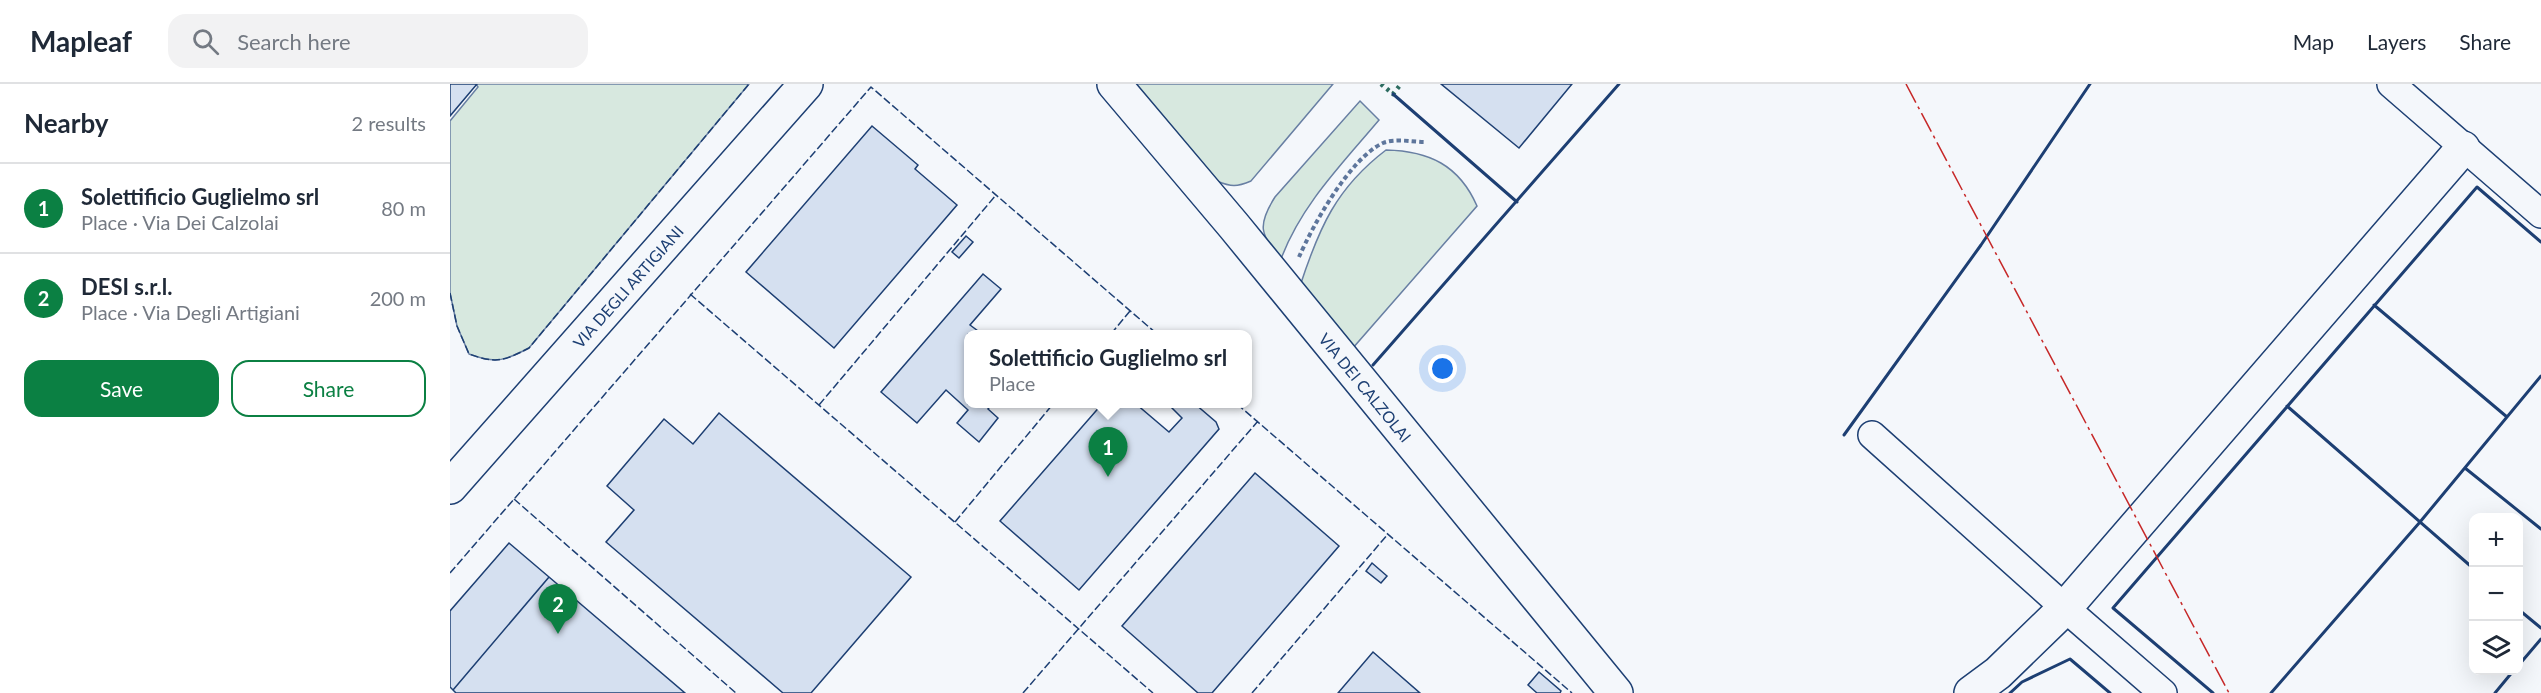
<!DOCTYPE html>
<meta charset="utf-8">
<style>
body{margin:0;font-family:Lato,sans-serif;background:#f2f2f3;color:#1f2937}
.controls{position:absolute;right:18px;bottom:18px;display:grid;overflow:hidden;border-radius:12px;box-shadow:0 6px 24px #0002}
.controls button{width:54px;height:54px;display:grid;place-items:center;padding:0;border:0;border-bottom:2px solid #e0e1e3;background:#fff;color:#1f2937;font:30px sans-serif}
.you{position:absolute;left:993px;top:285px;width:21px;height:21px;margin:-15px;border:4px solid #fff;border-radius:50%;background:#1a73e8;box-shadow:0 0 0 9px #1a73e833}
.badge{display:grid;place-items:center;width:39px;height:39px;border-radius:50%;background:#0b8043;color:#fff;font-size:20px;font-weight:700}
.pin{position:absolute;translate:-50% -50px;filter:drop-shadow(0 2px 3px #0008)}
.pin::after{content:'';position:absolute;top:32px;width:21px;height:18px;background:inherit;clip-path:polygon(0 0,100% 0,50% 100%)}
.popup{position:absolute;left:514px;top:246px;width:288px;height:78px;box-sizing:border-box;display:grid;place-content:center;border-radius:12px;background:#fff;filter:drop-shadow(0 2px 4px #0005);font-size:20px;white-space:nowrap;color:#747a83}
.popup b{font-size:22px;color:#1f2937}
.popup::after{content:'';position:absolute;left:50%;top:100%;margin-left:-12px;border:12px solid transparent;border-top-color:#fff}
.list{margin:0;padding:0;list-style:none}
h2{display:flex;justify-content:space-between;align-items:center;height:78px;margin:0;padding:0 24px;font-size:26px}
h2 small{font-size:20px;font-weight:400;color:#747a83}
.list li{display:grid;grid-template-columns:39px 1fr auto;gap:18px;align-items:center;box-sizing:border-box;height:90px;padding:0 24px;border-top:2px solid #e0e1e3}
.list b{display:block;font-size:22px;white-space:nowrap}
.list p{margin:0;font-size:20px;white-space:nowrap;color:#747a83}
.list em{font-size:20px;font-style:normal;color:#747a83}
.actions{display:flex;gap:12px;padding:18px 24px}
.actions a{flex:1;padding:14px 0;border:2px solid #0b8043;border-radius:18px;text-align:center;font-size:21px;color:#0b8043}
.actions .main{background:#0b8043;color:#fff}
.icon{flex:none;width:33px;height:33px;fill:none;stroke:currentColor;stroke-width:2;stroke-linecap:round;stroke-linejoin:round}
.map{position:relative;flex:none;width:2091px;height:609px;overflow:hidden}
header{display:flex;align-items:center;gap:36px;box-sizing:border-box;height:84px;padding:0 30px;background:#fff;border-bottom:2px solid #e0e1e3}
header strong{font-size:28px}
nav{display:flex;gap:33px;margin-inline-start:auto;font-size:21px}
.search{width:420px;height:54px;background:#f2f2f3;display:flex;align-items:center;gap:15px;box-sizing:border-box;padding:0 21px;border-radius:18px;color:#747a83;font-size:22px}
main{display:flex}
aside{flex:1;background:#fff}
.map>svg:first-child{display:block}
</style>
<header>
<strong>Mapleaf</strong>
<div class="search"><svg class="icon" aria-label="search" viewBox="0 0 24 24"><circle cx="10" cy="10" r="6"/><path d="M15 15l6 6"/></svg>Search here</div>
<nav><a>Map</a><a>Layers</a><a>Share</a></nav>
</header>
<main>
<aside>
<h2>Nearby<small>2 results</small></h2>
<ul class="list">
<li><span class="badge">1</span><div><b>Solettificio Guglielmo srl</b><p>Place · Via Dei Calzolai</p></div><em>80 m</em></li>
<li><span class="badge">2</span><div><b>DESI s.r.l.</b><p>Place · Via Degli Artigiani</p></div><em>200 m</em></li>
</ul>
<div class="actions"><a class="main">Save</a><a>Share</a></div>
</aside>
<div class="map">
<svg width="2091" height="609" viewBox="0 0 2091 609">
<rect width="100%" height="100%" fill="#f4f7fb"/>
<path fill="#d7e8df" stroke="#687fa3" stroke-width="1.5" d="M26,0H299L79,264C54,277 46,280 19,270L7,242L0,209V37L28,3Z
M683,0H883L801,97C787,103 781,103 767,97Z
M910,17L929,36C892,80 851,121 831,175C810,151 807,141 825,113Z
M936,66C979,67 1009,81 1027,122L902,265L850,202C869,144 886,104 936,66Z"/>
<path fill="#d5e0f0" stroke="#1d3f73" stroke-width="1.5" d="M0,0H27L0,32Z
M991,0H1122L1069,64Z
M422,42L468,81L465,85L507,121L384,264L296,188Z
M516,152L523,158L509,174L502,168Z
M533,190L551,205L520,241L532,250H518V320H542L538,325L548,334L529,358L507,339L518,326L496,306L467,339L431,308Z
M652,320H686L719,348L732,334L718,320H745L766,338L769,345L629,506L550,437Z
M269,329L461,493L361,609H333L156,458L184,426L157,402L214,335L243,360Z
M805,389L889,462L762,609H748L672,542Z
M59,459L99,493L3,606L0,603V527Z
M922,479L937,492L931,499L916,487Z
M99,493L235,609H6L3,606Z
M923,568L970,609H888Z
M1089,588L1111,607L1110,609H1087L1078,601Z"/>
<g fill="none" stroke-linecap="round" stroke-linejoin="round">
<g stroke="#1d3f73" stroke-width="30">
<path id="street" d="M1941,0L2091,130
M1422,351L1615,524L1713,609"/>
</g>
<g stroke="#1d3f73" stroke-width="36">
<g id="secondary">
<path id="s1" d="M664,0L784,142L1166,609"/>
<path id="s2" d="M0,403L356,0"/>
<path d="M1521,609L1548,589L1615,524L2013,64"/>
</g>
</g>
<path stroke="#5e769c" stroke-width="4" stroke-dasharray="4.5 3" stroke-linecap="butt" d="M849,173C863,141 900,74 933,59C945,54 963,58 975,58"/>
<use href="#street" stroke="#f4f7fb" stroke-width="27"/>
<use href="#secondary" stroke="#f4f7fb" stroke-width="33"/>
<path stroke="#2c6c60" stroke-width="4.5" stroke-dasharray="3 4.5" stroke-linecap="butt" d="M931,0L943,10L951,0"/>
<path stroke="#1d3f73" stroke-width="1.5" stroke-dasharray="8 3" stroke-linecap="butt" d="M0,209L7,242L19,270C46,280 54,277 79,264L299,0
M240,210L703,609
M661,250L680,227
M787,320L1122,609
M369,321L546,111
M64,415L286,609
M505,438L603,320
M0,489L421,3L707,250
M573,609L808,337
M802,609L938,450"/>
<path stroke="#1d3f73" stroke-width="3" d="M943,10L1067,118
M1924,221L2057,333
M923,281L1169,0
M1837,322L2024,485
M1394,351L1531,161L1640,0
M2015,384L2091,445
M2068,525L2091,544
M2068,582L2091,555
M1560,609L1572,598L1620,575L1660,609
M1763,609L1663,524L2027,103L2091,158
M1821,609L1970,438L2091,292
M2045,609L2064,586"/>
<path stroke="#c62828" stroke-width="1.5" stroke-dasharray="21 4.5 3 4.5" stroke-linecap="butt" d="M1456,0L1779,609"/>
</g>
<g text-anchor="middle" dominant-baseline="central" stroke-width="4.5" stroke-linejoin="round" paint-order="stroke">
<g font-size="16" fill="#1d3f73" stroke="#f4f7fb">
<text stroke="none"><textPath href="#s2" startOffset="268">VIA DEGLI ARTIGIANI</textPath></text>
<text stroke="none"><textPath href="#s1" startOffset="394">VIA DEI CALZOLAI</textPath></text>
</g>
</g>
</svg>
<div class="controls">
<button>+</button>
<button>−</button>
<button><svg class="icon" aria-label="layers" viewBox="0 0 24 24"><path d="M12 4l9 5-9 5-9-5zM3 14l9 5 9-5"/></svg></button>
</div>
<div class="you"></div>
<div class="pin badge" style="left:658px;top:393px">1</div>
<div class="popup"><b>Solettificio Guglielmo srl</b>Place</div>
<div class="pin badge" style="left:108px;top:550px">2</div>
</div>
</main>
